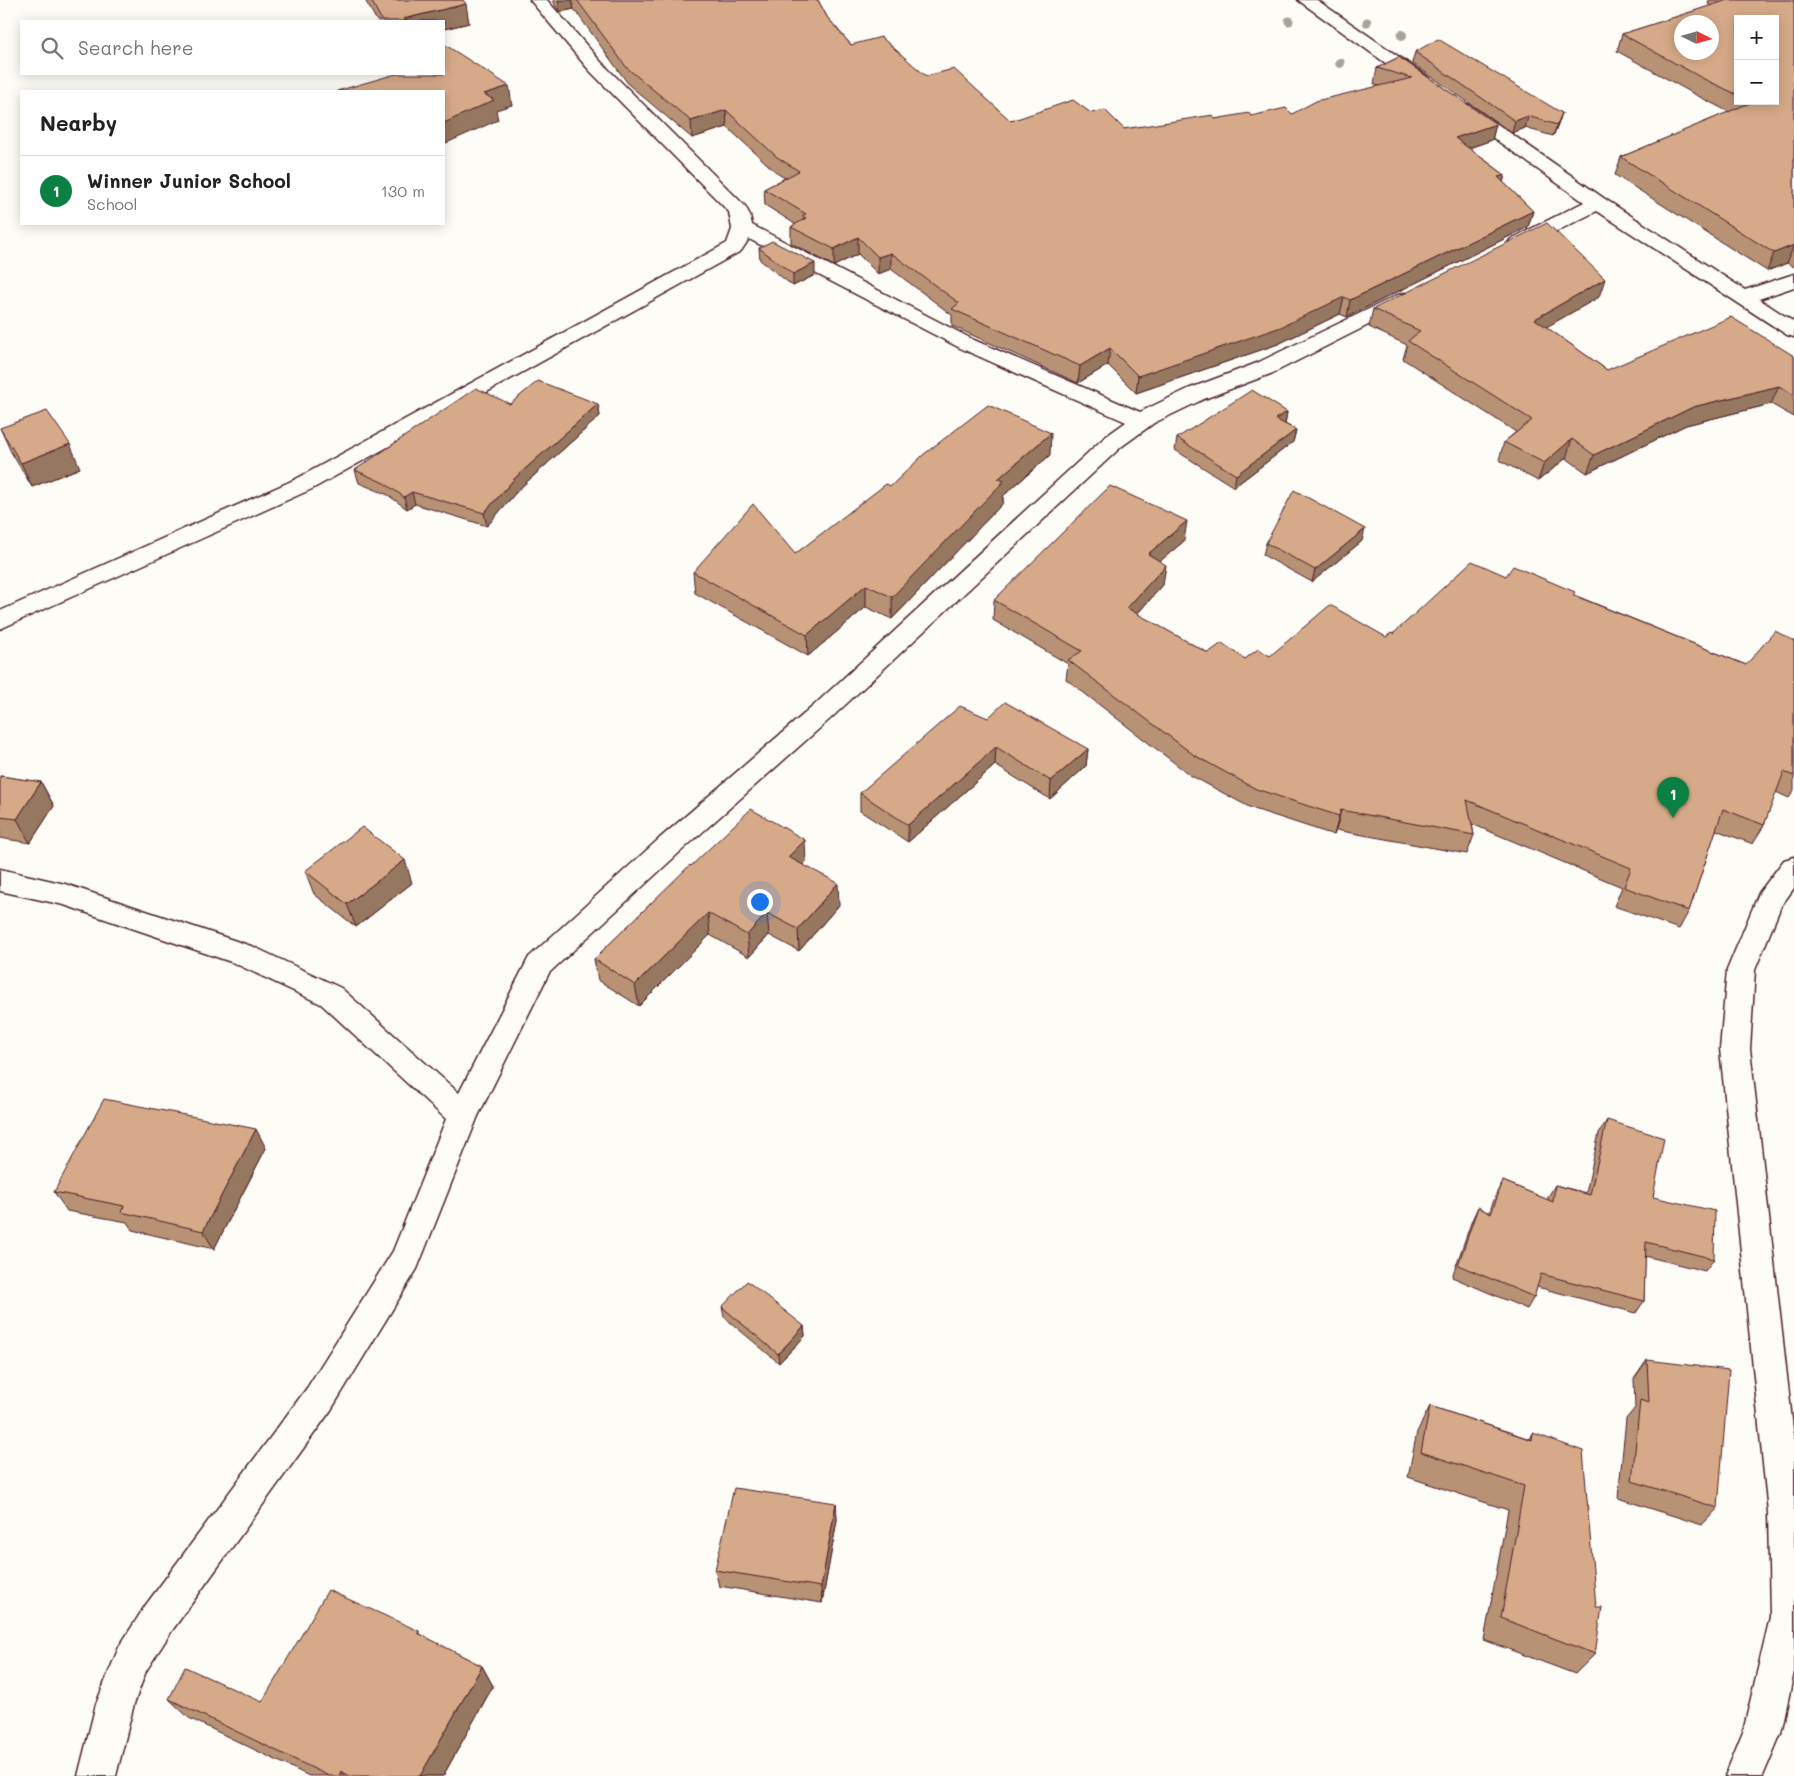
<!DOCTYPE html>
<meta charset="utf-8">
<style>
body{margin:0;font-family:Mali,sans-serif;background:#f6f6f6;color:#202124}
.controls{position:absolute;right:15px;top:15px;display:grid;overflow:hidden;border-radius:0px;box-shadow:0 2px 12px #0003}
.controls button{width:45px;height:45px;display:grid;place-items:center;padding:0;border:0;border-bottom:1px solid #e0e0e0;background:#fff;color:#202124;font:25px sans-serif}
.compass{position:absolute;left:1674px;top:15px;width:45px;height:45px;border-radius:50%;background:#fff;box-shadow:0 2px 12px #0003;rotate:95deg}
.you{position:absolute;left:759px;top:901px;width:18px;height:18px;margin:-12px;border:4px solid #fff;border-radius:50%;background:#1a73e8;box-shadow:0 0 0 8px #1a73e833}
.badge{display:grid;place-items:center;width:32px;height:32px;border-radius:50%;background:#0b8043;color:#fff;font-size:16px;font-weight:700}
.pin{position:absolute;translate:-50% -41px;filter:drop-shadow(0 1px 2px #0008)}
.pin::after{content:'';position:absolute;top:26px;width:18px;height:15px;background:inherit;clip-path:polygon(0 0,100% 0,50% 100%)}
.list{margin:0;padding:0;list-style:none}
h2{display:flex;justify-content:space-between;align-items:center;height:65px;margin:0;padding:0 20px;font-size:21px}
h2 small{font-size:16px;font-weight:400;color:#757577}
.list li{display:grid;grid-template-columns:32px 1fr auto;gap:15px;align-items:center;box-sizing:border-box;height:70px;padding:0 20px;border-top:1px solid #e0e0e0}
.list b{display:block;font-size:19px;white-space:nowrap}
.list p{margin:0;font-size:16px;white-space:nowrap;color:#757577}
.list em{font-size:16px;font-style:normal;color:#757577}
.icon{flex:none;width:28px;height:28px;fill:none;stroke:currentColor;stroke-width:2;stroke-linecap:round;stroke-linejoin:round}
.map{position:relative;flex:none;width:1794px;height:1776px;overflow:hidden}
.search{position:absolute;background:#fff;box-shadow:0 2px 12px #0003;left:20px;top:20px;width:425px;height:55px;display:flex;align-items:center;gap:12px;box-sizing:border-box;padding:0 18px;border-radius:0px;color:#757577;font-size:19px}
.panel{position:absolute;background:#fff;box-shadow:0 2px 12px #0003;left:20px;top:90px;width:425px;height:135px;border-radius:0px}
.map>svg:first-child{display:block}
</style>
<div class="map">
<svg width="1794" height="1776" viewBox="0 0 1794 1776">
<rect width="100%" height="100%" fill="#fdfcf7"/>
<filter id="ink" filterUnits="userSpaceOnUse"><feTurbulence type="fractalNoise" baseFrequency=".02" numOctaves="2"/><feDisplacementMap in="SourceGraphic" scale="10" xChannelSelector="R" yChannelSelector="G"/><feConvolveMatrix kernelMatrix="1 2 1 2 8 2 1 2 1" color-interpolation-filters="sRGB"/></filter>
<g filter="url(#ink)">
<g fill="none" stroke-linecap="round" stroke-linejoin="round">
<g stroke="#4a1f2b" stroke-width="3">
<path id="street" d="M530,0H547L601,62L745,206L750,215L752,225L974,340L1140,412L1188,389L1257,363L1398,295L1405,293L1412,295L1415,299L1412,303L1273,373L1204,399L1154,423L1121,447L829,720L680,852L549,973L478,1116L417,1269L331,1410L171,1632L146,1671L134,1704L116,1776H78L96,1704L119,1647L145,1606L307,1388L393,1251L446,1119L321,1004L234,963L64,905L0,891V869L65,884L254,947L341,988L459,1093L529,957L660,838L811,708L1105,437L1126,422L960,348L749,239L741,251L312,489L0,629V611L296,479L727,243L732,229L729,212L589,70Z
M1298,0H1317L1428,77L1431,81L1428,85L1422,86L1416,85Z
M1464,104L1470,105L1605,199L1745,290L1794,274V287L1759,299L1794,322V337L1787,335L1597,211L1525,247L1518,249L1511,247L1508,243L1511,239L1584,202L1458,113L1455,109L1458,105Z
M1794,857V888L1781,906L1755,970L1750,1049L1794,1438V1672L1781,1733L1763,1776H1725L1743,1732L1770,1617L1768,1512L1720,1049L1727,970L1759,893L1784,860Z"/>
</g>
<use href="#street" fill="#fdfcf7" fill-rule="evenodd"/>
</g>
<g fill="#a9a29a">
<circle cx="1289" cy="21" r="4.5"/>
<circle cx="1367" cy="22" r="4.5"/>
<circle cx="1402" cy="35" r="5"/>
<circle cx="1340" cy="63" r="5"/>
</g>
<path fill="#b89275" stroke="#4a1f2b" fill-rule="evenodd" d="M365,0H463L469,23L444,29V21H377Z
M553,0H818L827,17L851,45L926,76L1011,121L1091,113L1124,129L1215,119L1292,114L1379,86L1374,84L1377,68L1399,57L1496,124L1492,140L1469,148L1505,175L1503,182L1533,211L1528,227L1347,317L1340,314L1278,344L1136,393L1108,365L1078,383L952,326V315L891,269L878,274L858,254L834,266L791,243V227L795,224L765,205L764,189L785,178L778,174L727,127L692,138L629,85L574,9L560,12L556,7Z
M1709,0H1794V267L1787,263L1767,271L1615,175L1621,157L1729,112L1696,95L1617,51L1622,34L1711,6L1708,4ZM1738,19L1775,101H1738Z
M1415,52L1562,113L1558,125L1553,136L1525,128L1512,133L1412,63Z
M759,248L815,275L793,286L760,260Z
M1599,297L1546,327L1607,370L1794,356V417L1771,404L1686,425L1587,473L1566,458L1538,481L1499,460L1504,442L1516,432L1403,359L1407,345L1369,327L1373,309Z
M510,404H598L600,416L519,489L487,526L415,504L407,509L388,495L359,483L355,470Z
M1287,412L1285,424L1296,430L1293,442L1234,487L1175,450L1177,438Z
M0,428L80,468L32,487L11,452Z
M1050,455L1003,496V503L892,619L866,607L808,656L695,593L693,572L795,554L891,486Z
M1184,541L1160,561L1163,585L1137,614L1208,653L1245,659L1270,656L1386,637L1506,576L1574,595L1746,665L1794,641V790L1789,798L1776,792L1764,825L1753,844L1716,830L1689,911L1679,929L1614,906L1622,887L1472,824L1474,835L1467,854L1336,830L1334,835L1251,808L1190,775L1066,679L1068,664L993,620L994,600Z
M1362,541L1312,582L1263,555L1266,543Z
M988,718L1088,749L1086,766L1050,799L995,765L908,842L860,811V793Z
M0,776L41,782L54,806L30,843L0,838Z
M806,862L803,865L839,905L799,951L769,935L749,957L710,935L639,1006L598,980L594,959L691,866Z
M305,871L412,883L356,927L314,894Z
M1607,1120L1653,1197L1714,1259L1705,1271L1645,1256L1644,1301L1636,1313L1537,1287L1534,1297L1527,1309L1452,1277L1472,1220L1478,1207L1489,1213L1496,1194L1503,1181L1548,1200V1197L1555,1185L1586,1193L1599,1133Z
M266,1148L214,1249L132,1230L127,1222L67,1211L54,1192Z
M722,1307L804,1326L805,1336L779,1363L724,1317Z
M1647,1360L1718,1508L1702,1525L1618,1498L1626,1419L1635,1408L1634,1379Z
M1430,1406L1530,1439L1533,1433L1595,1654L1575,1674L1484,1640L1508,1510L1408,1477L1417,1432Z
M836,1503L837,1520L822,1603L719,1586L715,1570Z
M419,1631L421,1635L482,1666L493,1686L443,1776H309L189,1718L169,1699L262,1702Z"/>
<path fill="#96775f" stroke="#4a1f2b" d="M558,0H572L574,9L560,12Z
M466,4L469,23L444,29V21H404L403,19Z
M509,86L512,105L496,110L498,120L444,144V123L484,94Z
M726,110L727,127L692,138L691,121Z
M1562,113L1558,125L1553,136L1557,125Z
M1528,116L1525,128L1512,133L1515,121Z
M1496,124L1492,140L1451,154L1455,138Z
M1505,175L1501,191L1498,177Z
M1533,211L1528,227L1347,317L1350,300Z
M858,237V254L834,266V249Z
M1794,245L1787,263L1767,271L1774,253Z
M891,253V269L878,274V257Z
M815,263V275L793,286V274Z
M1605,279L1599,297L1529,337L1535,319Z
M1344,297L1340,314L1278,344L1136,393L1138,376Z
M1110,348L1108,365L1078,383L1080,366Z
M1779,386L1771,404L1686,425L1587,473L1594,455L1693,407Z
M598,404L600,416L519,489L487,526L484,513L516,477Z
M1287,412L1285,424L1273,431L1275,419Z
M1296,430L1293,442L1234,487L1236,475Z
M1051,433L1050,455L1003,496V503L892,619V597L998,479Z
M1572,439L1566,458L1538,481L1544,463Z
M70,444L80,468L32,487L21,463Z
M412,492L415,504L407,509L404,497Z
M1187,521L1184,541L1145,574L1148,554Z
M1365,529L1362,541L1312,582L1315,570Z
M1166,565L1163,585L1124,628L1127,608Z
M866,585V607L808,656L807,635Z
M996,747L995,765L908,842V825Z
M1088,749L1086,766L1050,799L1051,781Z
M41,782L54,806L30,843L17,819Z
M1341,810L1336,830L1334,835L1339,816Z
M805,840L806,862L790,879L788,857Z
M405,860L412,883L356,927L347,904Z
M838,883L839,905L799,951L798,929Z
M708,913L710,935L639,1006L635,985Z
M767,913L769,935L749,957L747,935Z
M256,1129L266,1148L214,1249L203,1231Z
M804,1326L805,1336L779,1363L778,1354Z
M836,1503L837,1520L822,1603L821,1587Z
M482,1666L493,1686L443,1776H420Z
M341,1771L345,1776H339Z"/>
<path fill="#d6aa88" stroke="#4a1f2b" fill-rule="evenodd" d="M371,0H463L466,4L403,19L407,21H382Z
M577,0H818L827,17L851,45L881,37L926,76L954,69L1011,121L1073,100L1091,113L1105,110L1124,129L1213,115L1215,119L1249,113L1251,116L1286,108L1292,114L1316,101L1412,78L1377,68L1399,57L1496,124L1455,138L1505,175L1498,177L1533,211L1350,300L1344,297L1281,327L1138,376L1110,348L1080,366L952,309L959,303L891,253L878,257L858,237L834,249L791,227L806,218L802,216L806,214L764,189L799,171L777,157L726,110L691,121L627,68Z
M1728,0H1794V245L1774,253L1621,157L1752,102L1750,101H1775V19H1738V95L1702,78L1622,34ZM1682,22H1712V52H1682Z
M1438,39L1562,113L1557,125L1528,116L1515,121L1415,52Z
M444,44L509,86L484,94L494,100L444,123V91H337L396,74H444Z
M1547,223L1605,279L1535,319L1607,370L1731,317L1794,356V395L1779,386L1693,407L1594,455L1572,439L1544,463L1504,442L1532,420L1408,341L1420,331L1373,309Z
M772,241L815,263L793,274L759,248Z
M538,381L598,404L516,477L484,513L412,492L404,497L384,483L355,470L476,388L510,404Z
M1252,390L1287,412L1275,419L1296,430L1236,475L1177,438Z
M988,405L1051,433L998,479L1004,481L892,597L866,585L807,635L693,572L753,504L795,554L886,484L891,486L923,455Z
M47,411L70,444L21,463L0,428Z
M1110,486L1187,521L1148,554L1166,565L1127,608L1208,653L1222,643L1245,659L1258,649L1270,656L1330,605L1386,637L1391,633L1393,634L1472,561L1506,576L1513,566L1575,592L1573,595L1746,665L1775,631L1794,641V776L1784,772L1764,825L1723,809L1689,911L1624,887L1631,868L1467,800L1474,835L1341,810L1339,816L1256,789L1194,755L1068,660L1082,651L994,600Z
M1294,490L1365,529L1315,570L1266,543Z
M1005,702L1088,749L1051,781L996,747L908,825L860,793L960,706L988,718Z
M0,776L41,782L17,819L0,817Z
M751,809L805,840L788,857L838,883L798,929L767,913L747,935L708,913L635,985L594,959L690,865L691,866Z
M362,827L405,860L347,904L305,871Z
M104,1099L256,1129L203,1231L121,1212L124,1206L54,1192Z
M1607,1120L1664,1138L1653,1197L1715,1211L1714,1259L1646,1242L1644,1301L1541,1274L1534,1297L1458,1265L1478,1207L1491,1214L1503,1181L1553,1202L1555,1185L1590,1195Z
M747,1281L804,1326L778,1354L722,1307Z
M1647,1360L1729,1370L1718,1508L1632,1481L1640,1400L1649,1403Z
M1430,1406L1532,1440L1533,1433L1583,1451L1596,1607H1602L1595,1654L1501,1618L1524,1486L1421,1452Z
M734,1488L836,1503L821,1587L715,1570Z
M328,1590L419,1631L418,1633L482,1666L420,1776H350L341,1771L339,1776H329L169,1699L185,1667L262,1702Z"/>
</g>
</svg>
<div class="controls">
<button>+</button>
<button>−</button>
</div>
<svg class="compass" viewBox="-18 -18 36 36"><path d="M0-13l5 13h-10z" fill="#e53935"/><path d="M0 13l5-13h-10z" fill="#757577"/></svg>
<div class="you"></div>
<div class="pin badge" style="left:1673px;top:818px">1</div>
<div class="search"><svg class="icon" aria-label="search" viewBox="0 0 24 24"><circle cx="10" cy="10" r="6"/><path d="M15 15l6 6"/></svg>Search here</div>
<section class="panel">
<h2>Nearby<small></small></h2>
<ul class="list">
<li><span class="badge">1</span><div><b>Winner Junior School</b><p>School</p></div><em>130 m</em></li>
</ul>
</section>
</div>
